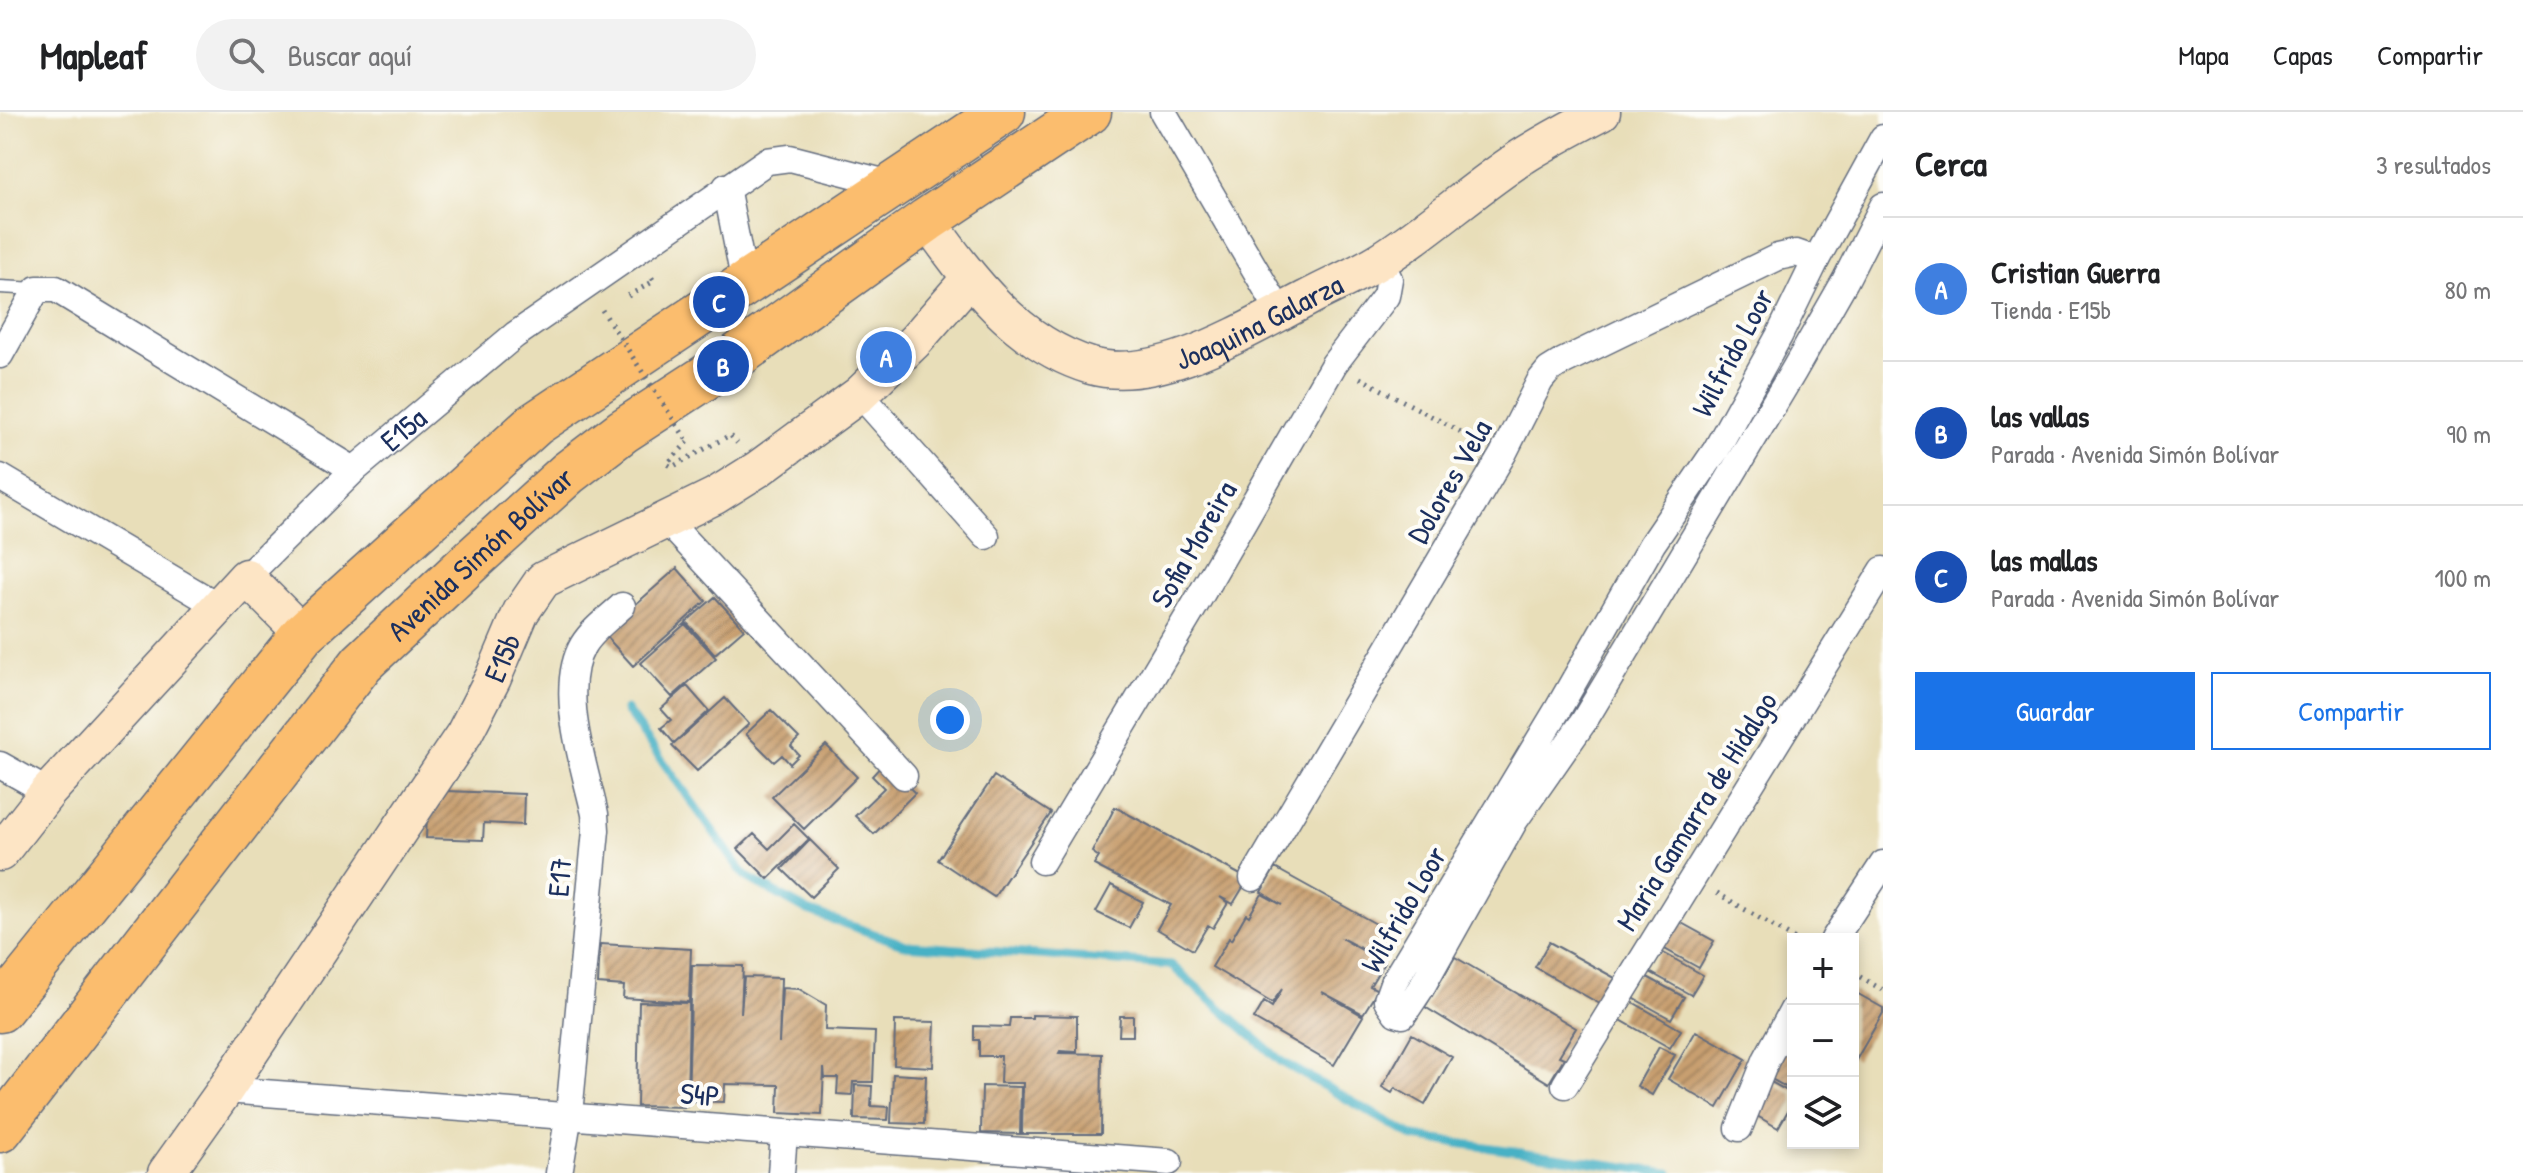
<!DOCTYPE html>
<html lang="es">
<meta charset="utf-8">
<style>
body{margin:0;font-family:"Patrick Hand",sans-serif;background:#f2f2f2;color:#202124}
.controls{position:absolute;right:24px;bottom:24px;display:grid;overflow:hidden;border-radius:0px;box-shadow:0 4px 12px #0003}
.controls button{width:72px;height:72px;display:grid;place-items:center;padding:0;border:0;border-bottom:2px solid #e0e0e0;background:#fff;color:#202124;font:40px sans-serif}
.you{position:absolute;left:950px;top:608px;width:28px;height:28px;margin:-20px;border:6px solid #fff;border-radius:50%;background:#1a73e8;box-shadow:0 0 0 12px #1a73e833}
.badge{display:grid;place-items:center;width:52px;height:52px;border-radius:50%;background:#1a73e8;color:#fff;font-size:26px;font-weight:700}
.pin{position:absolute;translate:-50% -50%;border:4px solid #fff;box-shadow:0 2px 8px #0006}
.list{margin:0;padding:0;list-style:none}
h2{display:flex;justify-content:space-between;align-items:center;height:104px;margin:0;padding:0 32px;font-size:34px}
h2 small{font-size:26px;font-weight:400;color:#757577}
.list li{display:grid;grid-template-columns:52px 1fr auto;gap:24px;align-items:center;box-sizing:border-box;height:144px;padding:0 32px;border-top:2px solid #e0e0e0}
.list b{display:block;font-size:30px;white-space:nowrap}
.list p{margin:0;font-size:26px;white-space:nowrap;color:#757577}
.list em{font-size:26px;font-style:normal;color:#757577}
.actions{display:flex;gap:16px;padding:24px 32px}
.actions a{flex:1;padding:18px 0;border:2px solid #1a73e8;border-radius:0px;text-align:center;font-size:28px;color:#1a73e8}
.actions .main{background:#1a73e8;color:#fff}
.icon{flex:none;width:44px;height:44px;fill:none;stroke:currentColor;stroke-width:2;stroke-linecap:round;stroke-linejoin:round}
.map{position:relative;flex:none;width:1883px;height:1061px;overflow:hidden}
header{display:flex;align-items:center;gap:48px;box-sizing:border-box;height:112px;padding:0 40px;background:#fff;border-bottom:2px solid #e0e0e0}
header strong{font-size:38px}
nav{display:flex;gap:44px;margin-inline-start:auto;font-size:28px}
.search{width:560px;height:72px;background:#f2f2f2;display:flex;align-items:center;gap:20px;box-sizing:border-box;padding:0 28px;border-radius:44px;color:#757577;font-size:30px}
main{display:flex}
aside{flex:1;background:#fff}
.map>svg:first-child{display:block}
</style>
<header>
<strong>Mapleaf</strong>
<div class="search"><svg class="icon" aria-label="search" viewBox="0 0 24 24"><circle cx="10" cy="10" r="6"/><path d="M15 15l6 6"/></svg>Buscar aquí</div>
<nav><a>Mapa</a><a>Capas</a><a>Compartir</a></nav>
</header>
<main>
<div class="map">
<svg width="1883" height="1061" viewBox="0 0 1883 1061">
<defs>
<pattern id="building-hatch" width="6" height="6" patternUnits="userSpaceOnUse" patternTransform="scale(2)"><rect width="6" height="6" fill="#c89f6f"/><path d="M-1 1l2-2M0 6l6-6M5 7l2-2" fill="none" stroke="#a2825e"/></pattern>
</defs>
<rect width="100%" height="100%" fill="#fdfcf7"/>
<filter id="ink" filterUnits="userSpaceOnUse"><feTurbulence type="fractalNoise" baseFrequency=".0125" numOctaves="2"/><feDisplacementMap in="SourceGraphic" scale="16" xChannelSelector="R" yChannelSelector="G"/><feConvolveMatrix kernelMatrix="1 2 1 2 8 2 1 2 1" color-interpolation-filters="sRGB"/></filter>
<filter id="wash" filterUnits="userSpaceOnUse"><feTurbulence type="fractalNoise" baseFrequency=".006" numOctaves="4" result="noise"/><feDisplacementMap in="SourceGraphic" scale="32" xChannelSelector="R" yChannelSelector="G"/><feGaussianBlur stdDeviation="1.8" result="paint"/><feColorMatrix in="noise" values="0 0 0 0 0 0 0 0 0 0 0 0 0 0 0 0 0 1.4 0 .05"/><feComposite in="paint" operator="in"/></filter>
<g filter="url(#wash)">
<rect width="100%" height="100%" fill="#e8deb9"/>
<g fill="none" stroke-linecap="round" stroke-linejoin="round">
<path stroke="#47b1c5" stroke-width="9" d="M626,598L745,764L808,799L906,833L1171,853L1282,950L1414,1025L1669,1061"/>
</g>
<g id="blocks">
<path fill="url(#building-hatch)" d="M677,456L706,489L633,554L603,521Z
M715,485L744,517L715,542L686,510Z
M685,512L716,546L672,585L641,551Z
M687,574L709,599L674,631L661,616L671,608L661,597Z
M725,586L749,612L697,659L672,634Z
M771,598L799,626L791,634L799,643L790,652L782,643L774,650L746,622Z
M826,633L857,665L804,717L772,685Z
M884,651L915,681L874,722L855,704L884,676L872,664Z
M994,664L1051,701L994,785L938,748Z
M446,679L524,682L523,713L484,711L483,728L426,726L427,703Z
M1115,695L1248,767L1233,792L1220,785L1228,791L1213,816L1208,813L1193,838L1157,817L1171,793L1094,753L1099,745L1092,740Z
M794,712L809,727L768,767L738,737L754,722L769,737Z
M810,728L839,757L811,785L782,757Z
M1275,756L1396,823L1381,847L1341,826L1384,851L1370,874L1378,878L1363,902L1322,880L1363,904L1334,953L1254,907L1264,890L1272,895L1282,877L1272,891L1212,855L1229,826L1231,828L1246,802L1249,804L1262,782L1282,793L1261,780Z
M1111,773L1143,790L1129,816L1096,800Z
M1678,809L1714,829L1699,856L1663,836Z
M1549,830L1615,866L1600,892L1535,855Z
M600,832L691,837L689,890L623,886L624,874L598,872Z
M1660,839L1703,863L1691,883L1648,859Z
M1455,845L1576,916L1559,944L1564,946L1549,971L1425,895Z
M692,853L743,854L741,901L744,865L781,866L779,931L782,876L799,877L826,893L825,918L875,920L873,970H853L852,983L837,982L838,966H825L824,956L822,1003L778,1001L779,973L725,972L724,990L688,989Z
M1640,861L1684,885L1671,907L1628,883Z
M1853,879L1883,896V901L1856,948L1853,946Z
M1629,888L1681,918L1670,936L1619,907Z
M639,890L689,891L687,995L637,994Z
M1032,903L1077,904V940L1060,939L1059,941L1102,942L1101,1022H1022L1023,971H1000L1001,944H979V928H974V914L1009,915L1010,906H1032Z
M1120,904H1133V924H1119Z
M895,909L935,910L933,955L894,953Z
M1696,919L1746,947L1718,996L1668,967Z
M1793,921V979L1768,965Z
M1412,922L1452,945L1425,993L1395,976L1392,981L1382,975Z
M1659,935L1675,943L1652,983L1637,974Z
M893,962L926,964L924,1012L891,1011Z
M1769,969L1793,982V990L1778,1016L1752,1001Z
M855,973L872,974L871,994L889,995L888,1008L854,1007Z
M982,974L1021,975L1020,1022L981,1021Z"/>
</g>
</g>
<g filter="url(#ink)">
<use href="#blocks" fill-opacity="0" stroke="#636c7e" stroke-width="2"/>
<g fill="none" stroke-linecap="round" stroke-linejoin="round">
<g stroke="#636c7e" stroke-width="15">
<path id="lane" d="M0,175L37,177"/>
</g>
<g stroke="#636c7e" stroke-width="29">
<g id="street">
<path d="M1163,0L1280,200"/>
<path d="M1883,26L1816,148L1779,224L1716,338L1652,432L1558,597L1393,871L1387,888L1396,901L1403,903L1421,876L1515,708L1584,609L1793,260L1845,169L1883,94"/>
<path d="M726,75L745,172"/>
<path d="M0,243L37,177H56L354,358"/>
<path d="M860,282L986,424"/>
<path d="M0,365L218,494"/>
<path d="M666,408L904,664"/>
<path id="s1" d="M246,465L354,358L515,223L767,49L790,46L895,73"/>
<path d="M0,653L48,680"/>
<path d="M1042,749L1195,493L1334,252L1386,184L1389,167L1380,149"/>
<path d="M1253,766L1503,342L1540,269L1549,258L1562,250L1778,145L1796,141L1816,148"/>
<path d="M1834,827L1883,752"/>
<path d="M1565,973L1883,458"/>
<path d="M225,978C539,1000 854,1027 1169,1050"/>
<path d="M1739,1016L1766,948L1793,898"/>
<path d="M559,1061L569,1002L596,718L595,702C585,656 557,577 583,533C592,518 609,506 622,494"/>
<path d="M781,1061L784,1022"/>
</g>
</g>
<g stroke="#636c7e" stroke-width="39">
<g id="secondary">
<path id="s2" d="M927,108C969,167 1017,232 1091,254C1158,273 1247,217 1306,187C1330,174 1357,163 1381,148C1432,116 1477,73 1528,41C1551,27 1577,13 1602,0"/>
<path d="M0,741L48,680L246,465L303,522"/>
<path id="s3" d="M166,1061L225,978L464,622L493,566L521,500L543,468L715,384L758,357L860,282L915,229L969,167"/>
</g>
</g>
<g stroke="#636c7e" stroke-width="47">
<g id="highway">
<path d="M0,898L303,522L535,312L1003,0"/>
<path id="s4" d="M0,1018L362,551L472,448L568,361L623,319L723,254L927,108L1089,0"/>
</g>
</g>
<path stroke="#636c7e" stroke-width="5" stroke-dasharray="2 6" stroke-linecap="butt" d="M628,184L654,169L650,163
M1360,266L1478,329
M688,330L667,352L672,355L730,323L737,331
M1717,781L1795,827
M1853,861L1883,878"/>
<use href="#lane" stroke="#fff" stroke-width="12"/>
<use href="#street" stroke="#fff" stroke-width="26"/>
<use href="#secondary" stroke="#fde5c5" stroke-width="36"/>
<use href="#highway" stroke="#fbbd6e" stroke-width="44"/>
<path stroke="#636c7e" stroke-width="5" stroke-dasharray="2 6" stroke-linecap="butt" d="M602,198L688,330"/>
</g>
</g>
<g text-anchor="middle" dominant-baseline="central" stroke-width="8" stroke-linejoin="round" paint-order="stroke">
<g font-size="30" fill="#1b2f5e" stroke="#fdfcf7">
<text stroke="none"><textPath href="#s2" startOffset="402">Joaquina Galarza</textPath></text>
<text transform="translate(1732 240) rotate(-62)">Wilfrido Loor</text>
<text stroke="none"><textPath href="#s1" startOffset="216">E15a</textPath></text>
<text transform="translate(1449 369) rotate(-60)">Dolores Vela</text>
<text transform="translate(1193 432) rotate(-60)">Sofia Moreira</text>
<text stroke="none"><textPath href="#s4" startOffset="752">Avenida Simón Bolívar</textPath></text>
<text stroke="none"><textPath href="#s3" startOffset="616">E15b</textPath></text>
<text transform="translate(1696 699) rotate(-58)">Maria Gamarra de Hidalgo</text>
<text transform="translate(559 765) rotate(-85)">E17</text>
<text transform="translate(1403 797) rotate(-60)">Wilfrido Loor</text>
<text transform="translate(700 982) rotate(5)">S4P</text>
</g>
</g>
</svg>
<div class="controls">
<button>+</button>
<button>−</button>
<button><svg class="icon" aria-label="layers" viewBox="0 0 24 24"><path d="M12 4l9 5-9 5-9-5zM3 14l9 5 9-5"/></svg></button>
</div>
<div class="you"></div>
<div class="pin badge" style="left:886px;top:245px;background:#3f7fe0">A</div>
<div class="pin badge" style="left:723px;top:254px;background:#1a4fb4">B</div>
<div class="pin badge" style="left:719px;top:190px;background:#1a4fb4">C</div>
</div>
<aside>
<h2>Cerca<small>3 resultados</small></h2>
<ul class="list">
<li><span class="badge" style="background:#3f7fe0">A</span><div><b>Cristian Guerra</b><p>Tienda · E15b</p></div><em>80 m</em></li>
<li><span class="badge" style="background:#1a4fb4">B</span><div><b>las vallas</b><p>Parada · Avenida Simón Bolívar</p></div><em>90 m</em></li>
<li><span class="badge" style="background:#1a4fb4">C</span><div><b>las mallas</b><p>Parada · Avenida Simón Bolívar</p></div><em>100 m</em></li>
</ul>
<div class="actions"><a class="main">Guardar</a><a>Compartir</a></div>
</aside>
</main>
